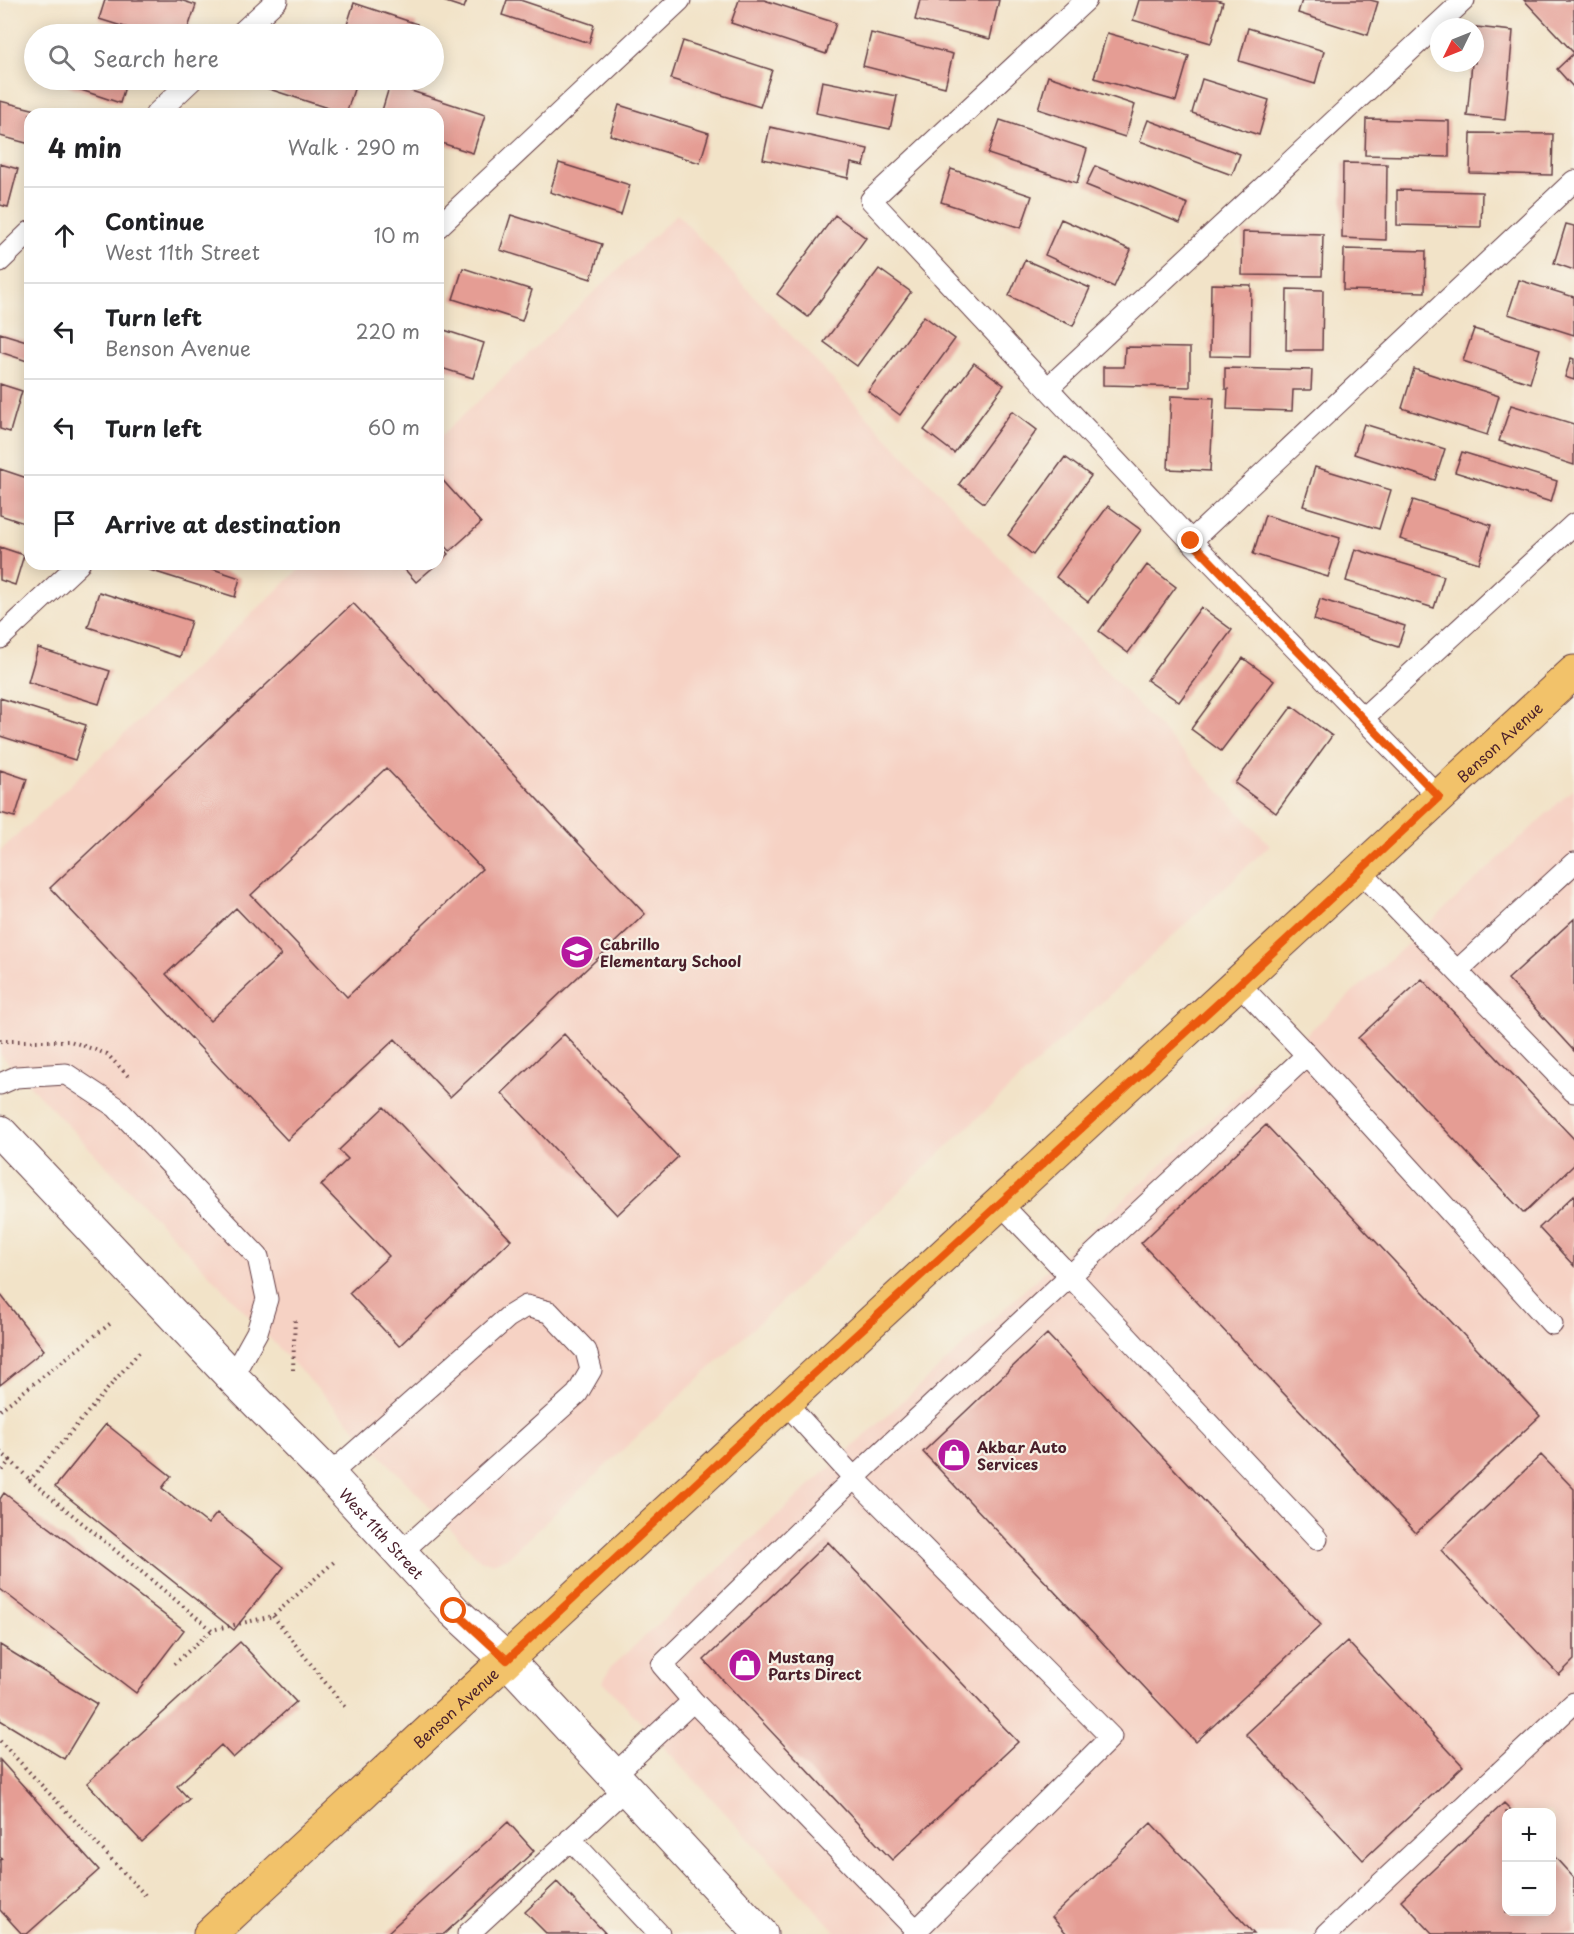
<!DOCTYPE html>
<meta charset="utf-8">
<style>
body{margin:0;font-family:"Playpen Sans",sans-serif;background:#f6f6f6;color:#202124}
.controls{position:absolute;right:18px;bottom:18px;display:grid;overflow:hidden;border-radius:12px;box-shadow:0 3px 15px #0003}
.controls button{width:54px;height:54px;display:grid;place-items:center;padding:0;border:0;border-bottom:2px solid #e0e0e0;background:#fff;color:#202124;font:30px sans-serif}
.compass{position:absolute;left:1430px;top:18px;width:54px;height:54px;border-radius:50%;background:#fff;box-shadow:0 3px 15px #0003;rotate:227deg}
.stop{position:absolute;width:18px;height:18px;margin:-14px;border:4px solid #ea580c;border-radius:50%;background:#fff}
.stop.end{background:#ea580c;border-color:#fff;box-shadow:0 2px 6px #0008}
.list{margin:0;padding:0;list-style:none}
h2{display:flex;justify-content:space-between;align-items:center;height:78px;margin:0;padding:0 24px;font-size:26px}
h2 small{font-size:20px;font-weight:400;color:#757577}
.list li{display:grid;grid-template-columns:39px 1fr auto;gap:18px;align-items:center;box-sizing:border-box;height:96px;padding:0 24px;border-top:2px solid #e0e0e0}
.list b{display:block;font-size:22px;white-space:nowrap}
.list p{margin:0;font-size:20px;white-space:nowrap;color:#757577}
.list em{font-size:20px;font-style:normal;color:#757577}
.icon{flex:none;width:33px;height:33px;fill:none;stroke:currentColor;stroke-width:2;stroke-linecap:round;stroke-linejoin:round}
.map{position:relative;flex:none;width:1574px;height:1934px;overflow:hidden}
.search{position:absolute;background:#fff;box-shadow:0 3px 15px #0003;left:24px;top:24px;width:420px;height:66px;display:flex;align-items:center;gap:15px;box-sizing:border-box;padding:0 21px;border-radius:33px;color:#757577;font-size:22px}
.panel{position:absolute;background:#fff;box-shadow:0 3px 15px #0003;left:24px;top:108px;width:420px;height:462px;border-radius:18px}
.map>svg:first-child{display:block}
</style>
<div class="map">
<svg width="1574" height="1934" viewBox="0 0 1574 1934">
<rect width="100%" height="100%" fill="#f7f3e8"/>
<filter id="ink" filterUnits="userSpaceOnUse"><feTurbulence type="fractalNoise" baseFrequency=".0167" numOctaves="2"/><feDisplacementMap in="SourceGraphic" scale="12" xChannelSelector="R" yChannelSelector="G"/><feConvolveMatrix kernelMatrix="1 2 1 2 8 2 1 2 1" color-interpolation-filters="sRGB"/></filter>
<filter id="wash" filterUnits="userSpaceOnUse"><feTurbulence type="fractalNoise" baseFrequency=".008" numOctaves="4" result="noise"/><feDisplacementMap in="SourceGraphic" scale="24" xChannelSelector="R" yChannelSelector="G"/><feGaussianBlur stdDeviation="1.35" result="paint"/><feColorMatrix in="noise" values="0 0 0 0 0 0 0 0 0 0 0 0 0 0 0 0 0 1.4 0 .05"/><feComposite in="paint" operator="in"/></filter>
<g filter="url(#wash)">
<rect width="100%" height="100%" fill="#f2e3c8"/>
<path fill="#f6d2c4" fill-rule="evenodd" d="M677,214L1270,845L507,1558L492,1563L480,1560L0,1054V851L305,564H438V439Z
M1574,788V1934H838L603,1682L610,1668L1267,1069L1404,947ZM1506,1812H1552V1912H1506Z"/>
<g id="blocks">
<path fill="#e59d94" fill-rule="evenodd" d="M105,0H180L196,5L186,34H147L99,19Z
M440,0H467L464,8Z
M507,0H520L594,25L589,43L502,15Z
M739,0H764L836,23L826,54L731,23Z
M920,0H999L990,39L915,20Z
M1139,0H1217L1223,2L1211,43L1133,20Z
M1302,0H1370L1378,2L1368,35L1298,13Z
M1524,0H1574V53Z
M354,3L417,24L414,34H344Z
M1476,27L1513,31L1505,120L1467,116L1472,63H1475Z
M1248,28L1324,51L1315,84L1239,61Z
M871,33L953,54L945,87L863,66Z
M1107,33L1189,56L1176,101L1094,78Z
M683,41L772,70L760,107L671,79Z
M1574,53V88L1557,69Z
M1048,76L1135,105L1125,137L1038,109Z
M1202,79L1269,100L1259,135L1192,113Z
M54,80H127L120,103L54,81Z
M262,80H357L346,114L260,86Z
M822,81L897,96L890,129L816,113Z
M390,84L485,115L473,153L438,142V114H381Z
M0,101L48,113L30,114V144L0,136Z
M619,105L709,133L700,163L610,135Z
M1366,119L1449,121V157L1365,155Z
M1000,120L1087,149L1077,183L988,154Z
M1148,120L1240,154L1232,175L1140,141Z
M770,127L868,149L864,166L851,163L848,178L763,159Z
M1471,133L1553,134L1552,175L1470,173Z
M559,163L630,185L621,215L550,192Z
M1343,163L1387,164L1386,240L1342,238Z
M0,164L18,169L8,207L0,205Z
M1095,166L1188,204L1180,223L1086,185Z
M951,169L1032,196L1021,228L941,202Z
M1397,190L1482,192L1481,227L1397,225Z
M511,215L602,244L591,279L500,250Z
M835,215L866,238L808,317L777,294Z
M1061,219L1131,250L1114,287L1045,255Z
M1566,224L1574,226V270L1554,263Z
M1243,232L1323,234L1322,276L1242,275Z
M1344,249L1426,251L1425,292L1343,290Z
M1025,260L1090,288L1073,326L1009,296Z
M463,268L532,290L522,321L453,299Z
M879,269L911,292L857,366L824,342Z
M1519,280L1574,297V335L1508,314Z
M1211,284L1251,285L1250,357L1210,356Z
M1287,289L1323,290L1322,350H1286Z
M924,316L955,339L900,415L868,391Z
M438,328L484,343L473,378L438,367Z
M1474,329L1540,349L1530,383L1463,361Z
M0,333L30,342V362L0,352Z
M1125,347L1190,348V387L1103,385V367H1124Z
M1571,358L1574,359V380L1565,377Z
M974,363L1004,385L954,453L924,430Z
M1225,368L1312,370L1311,390H1293L1292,411L1227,409L1228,389H1225Z
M1414,369L1499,396L1487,435L1402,408Z
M0,384L22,391L10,432L0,429Z
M1171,396L1214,398L1210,471L1168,469Z
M1511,405L1574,424V465L1499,441Z
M1012,411L1037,430L984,503L959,484Z
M1364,424L1445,449L1435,480L1354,454Z
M1462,452L1557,481L1551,502L1455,472Z
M1065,457L1091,476L1033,555L1008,535Z
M1315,467L1391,490L1379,529L1303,506Z
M0,469L30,479V525L0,515Z
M438,475L481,523L450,551L438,538Z
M1413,500L1491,525L1479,563L1400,539Z
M1108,506L1141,530L1088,602L1056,577Z
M1265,515L1340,538L1328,577L1253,554Z
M438,544L448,554L438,563Z
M0,547L24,555L15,585L0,580Z
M1355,549L1444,576L1434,608L1346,581Z
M141,564H198L240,578L235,597L140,567Z
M400,564H437L416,582Z
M1147,565L1176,587L1128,653L1099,631Z
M99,592L191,621L180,657L88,627Z
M1320,599L1405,626L1398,647L1314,620Z
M353,603L645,914L450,1097L395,1039L287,1140L50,888ZM386,768L482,869L347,997L251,895ZM236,908L281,955L210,1021L166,974Z
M1201,607L1232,630L1179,702L1147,680Z
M38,648L110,671L99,704L28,682Z
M1243,658L1274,681L1221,751L1191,729Z
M0,698L86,725L75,760L0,736Z
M1292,706L1332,736L1276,813L1235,783Z
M0,770L27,779L15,817L0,813Z
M1574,919V1051L1508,979Z
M1422,979L1574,1139V1165L1524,1213L1358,1038Z
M564,1034L678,1157L617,1215L502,1093Z
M384,1107L511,1240L399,1346L349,1293L389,1256L321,1185L348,1159L339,1150Z
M1266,1125L1540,1416L1416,1533L1141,1243Z
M1574,1195V1266L1539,1228Z
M0,1294L44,1350L0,1385Z
M1047,1334L1321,1625L1196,1742L923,1452Z
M106,1424L171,1476L162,1488L208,1524L217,1513L284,1567L234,1630L55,1487Z
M1541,1455L1574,1489V1660L1559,1675L1441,1550Z
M4,1493L184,1630L136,1693L0,1589V1499Z
M828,1542L1018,1742L892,1860L704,1660Z
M1347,1641L1463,1766L1363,1860L1246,1734Z
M240,1642L296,1702L233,1758L221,1745L177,1786L189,1799L142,1842L87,1783Z
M0,1645L97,1704L64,1759L0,1720Z
M0,1760L99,1870L27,1934H22L0,1910V1860L2,1859L0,1857Z
M1504,1803L1513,1812H1506V1912H1552V1854L1574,1878V1934H1433L1401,1900Z
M508,1822L534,1851L444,1934H386Z
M1151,1823L1254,1934H1067L1052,1917Z
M557,1882L606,1934H547L525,1912Z"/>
</g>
</g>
<g filter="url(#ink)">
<use href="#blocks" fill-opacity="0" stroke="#633c43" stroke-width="1.5"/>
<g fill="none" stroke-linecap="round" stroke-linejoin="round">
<g stroke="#633c43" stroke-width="23">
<path id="service" d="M1086,0L871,200L1191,541L1439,797
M240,34L277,0
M156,114L192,80
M438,227L680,0
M0,261L30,232
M1049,387L1464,0
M1191,541L1574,181
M0,638L79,564
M1363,718L1574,524
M1359,870L1574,1092
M1458,970L1574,863
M1239,984L1307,1055L1070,1276L1317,1539
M1307,1055L1552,1324
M0,1084L16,1077L66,1074L116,1107L258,1257L267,1299L257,1332L232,1377
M784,1401L854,1478L1111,1737L913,1934
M329,1475L508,1317L526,1306L549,1312L586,1351L591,1370L577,1394L400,1553
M693,1701L662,1665L854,1478L1070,1276L1000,1203
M614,1775L693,1701L917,1931
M570,1839L659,1934
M468,1934L626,1788
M1327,1934L1574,1703"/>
</g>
<g stroke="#633c43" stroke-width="35">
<g id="tertiary">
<path id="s1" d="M0,1132L232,1377L329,1475L454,1611L507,1660L761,1934"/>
</g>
</g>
<g stroke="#633c43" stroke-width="35">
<g id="primary">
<path id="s2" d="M210,1934L1574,672"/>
</g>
</g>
<path stroke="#633c43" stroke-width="4" stroke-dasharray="1.5 4.5" stroke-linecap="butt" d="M0,1041H70L107,1054L128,1076
M139,1352L30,1480L212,1630L273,1616L335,1561
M293,1370L295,1317
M0,1410L111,1323
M0,1452L10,1460L0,1474
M10,1460L30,1480
M273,1616L347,1710
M174,1664L212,1630
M0,1741L145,1895"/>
<use href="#service" stroke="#fff" stroke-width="21"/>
<use href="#tertiary" stroke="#fff" stroke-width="33"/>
<use href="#primary" stroke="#f2c26a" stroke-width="33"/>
</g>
</g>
<g fill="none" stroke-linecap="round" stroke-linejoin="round" filter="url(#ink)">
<path stroke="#ea580c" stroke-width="8" d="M454,1611L507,1660L784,1401L1239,984L1439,797L1191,541"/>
</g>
<defs>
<g id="school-disc" transform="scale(1.725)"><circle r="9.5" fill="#b5179e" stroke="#f7f3e8"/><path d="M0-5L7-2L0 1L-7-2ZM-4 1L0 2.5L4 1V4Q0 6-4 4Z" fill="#fff"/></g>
<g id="shop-disc" transform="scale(1.725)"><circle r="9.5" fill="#b5179e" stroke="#f7f3e8"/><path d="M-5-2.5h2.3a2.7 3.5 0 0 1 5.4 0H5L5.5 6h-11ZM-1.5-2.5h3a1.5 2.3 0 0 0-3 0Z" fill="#fff"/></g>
</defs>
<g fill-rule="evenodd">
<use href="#school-disc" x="577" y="952"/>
<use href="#shop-disc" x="954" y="1455"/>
<use href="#shop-disc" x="745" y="1665"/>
</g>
<g text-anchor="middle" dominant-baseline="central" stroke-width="4.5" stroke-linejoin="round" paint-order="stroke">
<g font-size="15" fill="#4a1f2b" stroke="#f7f3e8">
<text stroke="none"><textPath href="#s2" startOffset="1756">Benson Avenue</textPath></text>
<text stroke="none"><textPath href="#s1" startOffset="554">West 11th Street</textPath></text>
<text stroke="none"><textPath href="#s2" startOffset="334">Benson Avenue</textPath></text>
</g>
<g font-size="15" font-weight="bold" fill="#4a1f2b" stroke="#f7f3e8" text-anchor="start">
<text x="600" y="943">Cabrillo<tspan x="600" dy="17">Elementary School</tspan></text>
<text x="977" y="1446">Akbar Auto<tspan x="977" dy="17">Services</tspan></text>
<text x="768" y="1656">Mustang<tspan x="768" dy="17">Parts Direct</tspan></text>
</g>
</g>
</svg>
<div class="controls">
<button>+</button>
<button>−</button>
</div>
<svg class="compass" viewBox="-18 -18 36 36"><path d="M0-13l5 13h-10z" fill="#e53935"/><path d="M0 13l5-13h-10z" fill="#757577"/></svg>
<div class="stop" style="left:454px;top:1611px"></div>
<div class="stop end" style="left:1191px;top:541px"></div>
<div class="search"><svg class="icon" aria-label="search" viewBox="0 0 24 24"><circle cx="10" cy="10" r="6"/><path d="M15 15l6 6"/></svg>Search here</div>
<section class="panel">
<h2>4 min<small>Walk · 290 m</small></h2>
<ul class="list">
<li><svg class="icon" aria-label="ahead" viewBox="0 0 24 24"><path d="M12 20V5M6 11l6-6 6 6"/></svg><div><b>Continue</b><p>West 11th Street</p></div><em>10 m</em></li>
<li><svg class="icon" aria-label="left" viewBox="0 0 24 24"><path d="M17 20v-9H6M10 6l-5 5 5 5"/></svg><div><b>Turn left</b><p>Benson Avenue</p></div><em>220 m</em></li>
<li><svg class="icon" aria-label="left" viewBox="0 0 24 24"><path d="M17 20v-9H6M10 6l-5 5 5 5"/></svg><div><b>Turn left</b></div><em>60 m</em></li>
<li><svg class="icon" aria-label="arrive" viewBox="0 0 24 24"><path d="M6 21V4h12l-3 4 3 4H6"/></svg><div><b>Arrive at destination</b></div></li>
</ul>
</section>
</div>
